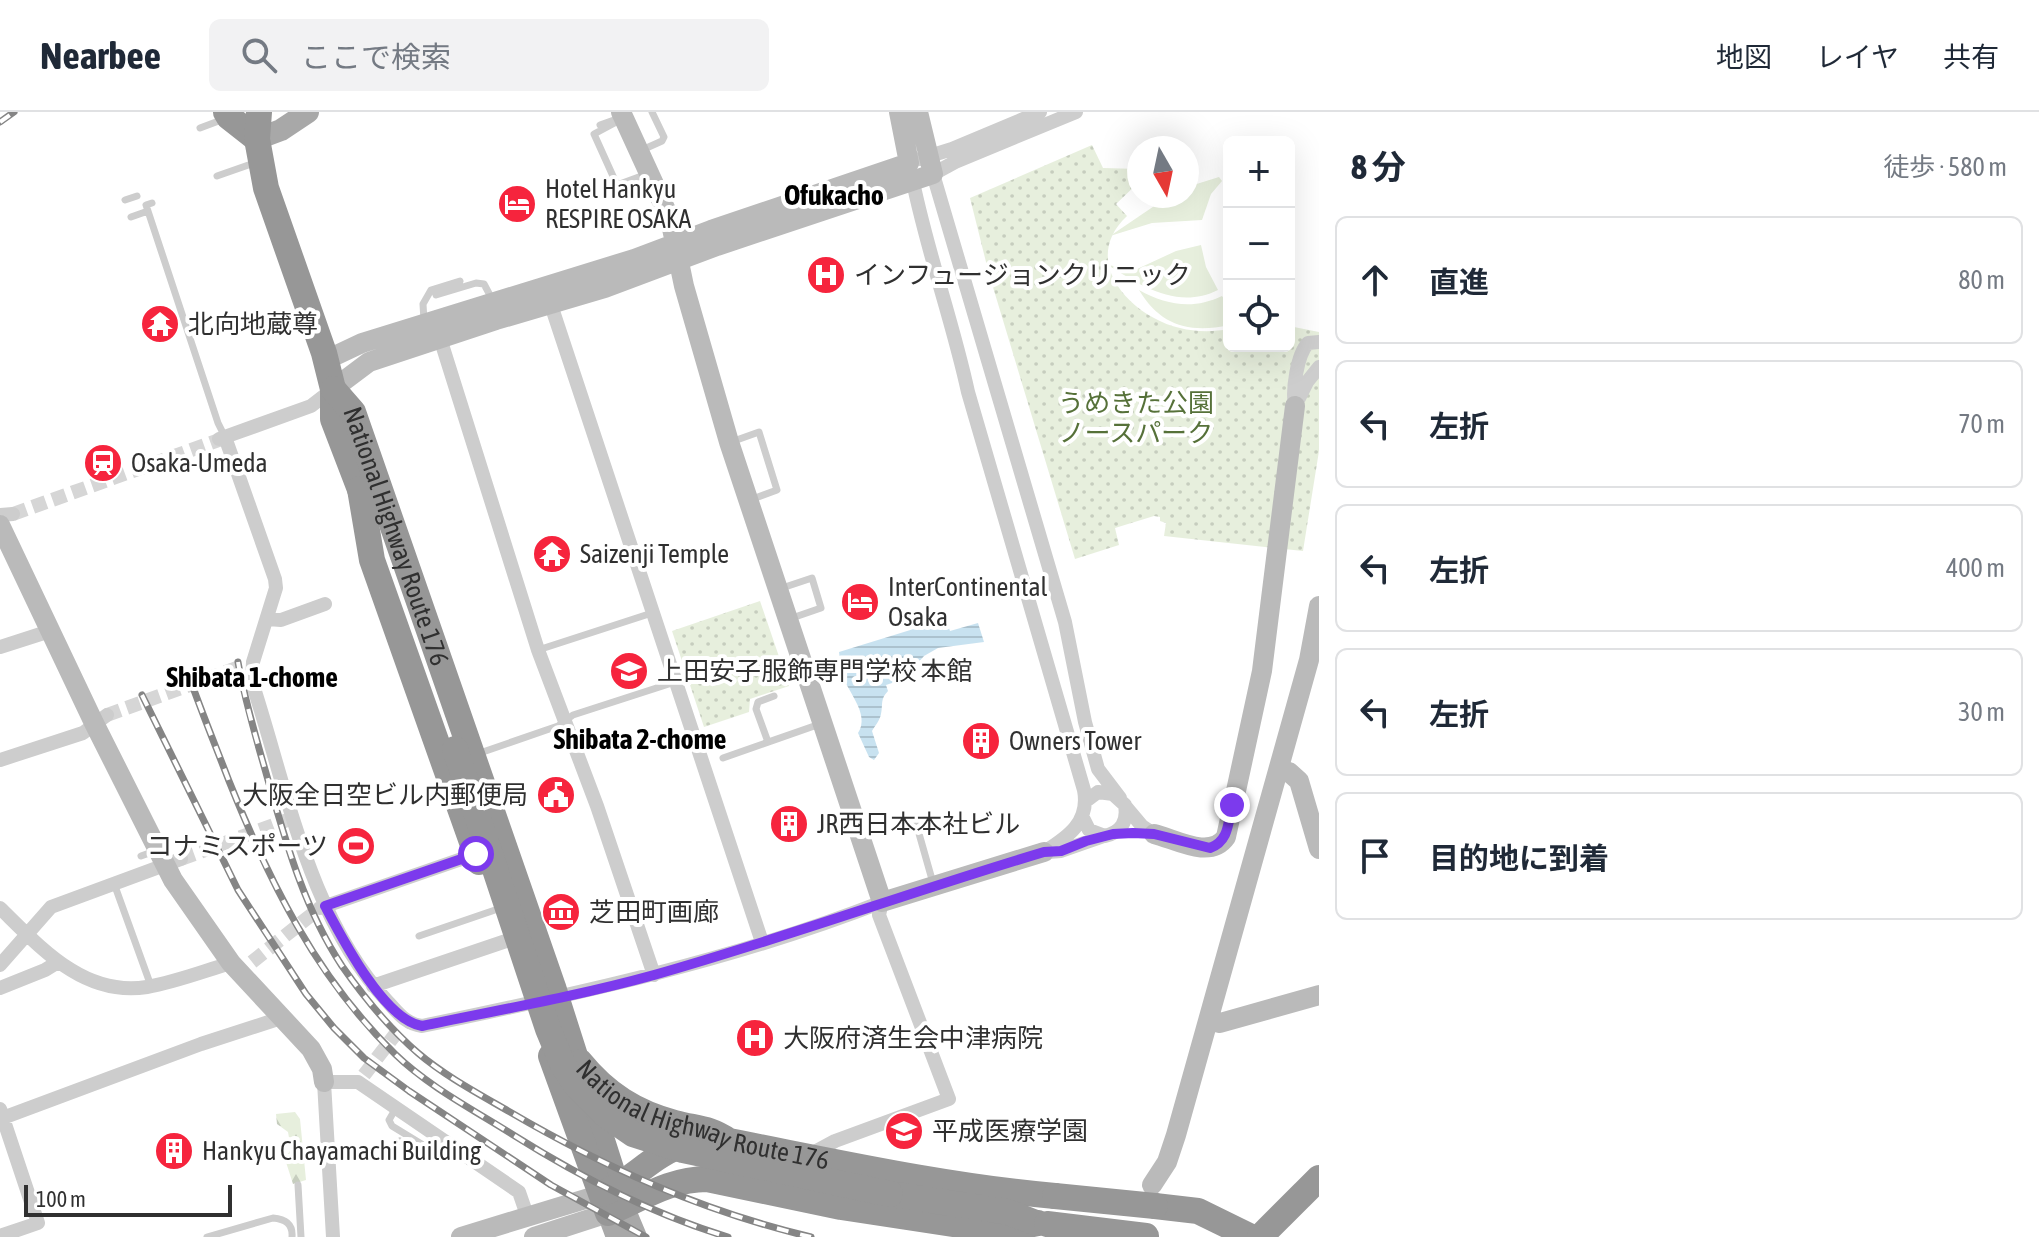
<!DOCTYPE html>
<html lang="ja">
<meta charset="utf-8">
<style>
body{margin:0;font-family:"Asap Condensed","Noto Sans JP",sans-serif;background:#f2f2f3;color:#1f2937}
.controls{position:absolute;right:24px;top:24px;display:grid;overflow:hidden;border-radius:12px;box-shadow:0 8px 32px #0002}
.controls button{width:72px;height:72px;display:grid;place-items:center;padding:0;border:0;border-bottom:2px solid #e0e1e3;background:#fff;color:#1f2937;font:40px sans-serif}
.compass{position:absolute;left:1127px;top:24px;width:72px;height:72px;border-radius:50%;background:#fff;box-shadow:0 8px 32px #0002;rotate:171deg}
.scale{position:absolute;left:24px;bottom:20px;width:208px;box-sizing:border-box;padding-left:8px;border:4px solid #303030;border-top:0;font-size:22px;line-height:28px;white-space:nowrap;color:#303030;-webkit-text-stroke:6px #fff;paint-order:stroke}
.stop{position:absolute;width:24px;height:24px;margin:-18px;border:6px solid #7c3aed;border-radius:50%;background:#fff}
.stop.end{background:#7c3aed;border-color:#fff;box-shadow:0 2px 8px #0008}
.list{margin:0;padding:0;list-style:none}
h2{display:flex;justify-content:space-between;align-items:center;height:104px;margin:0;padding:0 32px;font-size:34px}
h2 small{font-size:26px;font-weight:400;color:#747a83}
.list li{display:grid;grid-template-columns:52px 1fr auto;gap:24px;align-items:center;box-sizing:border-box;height:128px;margin:0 16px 16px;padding:0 16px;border:2px solid #e0e1e3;border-radius:12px}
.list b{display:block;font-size:30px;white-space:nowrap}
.list em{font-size:26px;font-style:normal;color:#747a83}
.icon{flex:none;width:44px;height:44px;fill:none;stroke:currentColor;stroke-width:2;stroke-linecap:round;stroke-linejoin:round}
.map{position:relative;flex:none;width:1319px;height:1125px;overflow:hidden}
header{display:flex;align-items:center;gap:48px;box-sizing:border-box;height:112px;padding:0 40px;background:#fff;border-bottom:2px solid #e0e1e3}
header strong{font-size:38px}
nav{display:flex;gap:44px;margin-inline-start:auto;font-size:28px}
.search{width:560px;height:72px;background:#f2f2f3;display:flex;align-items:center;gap:20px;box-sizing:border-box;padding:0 28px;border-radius:12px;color:#747a83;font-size:30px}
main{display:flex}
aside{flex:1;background:#fff}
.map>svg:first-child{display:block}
</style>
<header>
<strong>Nearbee</strong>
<div class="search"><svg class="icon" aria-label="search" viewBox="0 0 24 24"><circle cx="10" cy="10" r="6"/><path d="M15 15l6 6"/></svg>ここで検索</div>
<nav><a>地図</a><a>レイヤ</a><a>共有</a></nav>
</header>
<main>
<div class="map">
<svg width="1319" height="1125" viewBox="0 0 1319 1125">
<defs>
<pattern id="forest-firs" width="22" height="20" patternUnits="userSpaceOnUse" patternTransform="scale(2)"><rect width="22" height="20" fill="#e7efdd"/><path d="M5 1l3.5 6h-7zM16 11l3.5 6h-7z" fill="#c6cdbe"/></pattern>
<pattern id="park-dots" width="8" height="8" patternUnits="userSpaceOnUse" patternTransform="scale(2)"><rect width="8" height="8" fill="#e7efdd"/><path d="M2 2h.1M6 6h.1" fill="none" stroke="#c6cdbe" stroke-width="1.8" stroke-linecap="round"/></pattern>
<pattern id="water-rules" width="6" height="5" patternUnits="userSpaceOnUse" patternTransform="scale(2)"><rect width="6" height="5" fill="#c8e2f0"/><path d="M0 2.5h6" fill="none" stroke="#acc2ce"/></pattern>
</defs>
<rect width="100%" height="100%" fill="#fff"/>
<path fill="#e7efdd" d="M1219,65L1222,69L1211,82L1202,108L1152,111L1110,124L1169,84H1187V75Z
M1201,133L1206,155L1218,178C1178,198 1141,174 1108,153L1135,158L1176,139Z
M1139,178C1166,193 1193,198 1222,184L1229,194V213C1189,222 1160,213 1139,178Z"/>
<path fill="url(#forest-firs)" d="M295,1000L300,1007L306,1068L293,1072L285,1047L291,1037L288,1020L277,1012L276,1002Z"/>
<path fill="url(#park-dots)" d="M1092,33L1103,56L1139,57V70L1116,92L1127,104C1079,149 1130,204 1180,216C1195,220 1214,220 1229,217V234H1289V214L1319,220V339L1303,439L1164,424L1166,411L1160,409V405L1154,404L1115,416L1119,433L1075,447L989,162L970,86Z
M760,489L789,574L750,587L749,600L704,615L672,519Z"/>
<path fill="url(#water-rules)" d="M946,507L950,519L978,511L984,530L938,536L924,544L904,567L886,573L888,579C880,587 883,592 881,602C880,608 875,614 872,619L879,641L874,648L869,645L858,621C871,602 846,578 841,560C839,554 840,546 839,540Z"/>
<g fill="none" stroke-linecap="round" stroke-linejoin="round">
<path stroke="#d6d6d6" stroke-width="14" stroke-dasharray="14 7" stroke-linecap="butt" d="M13,402L219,328
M107,603L245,553
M181,747L290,707
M252,850L320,796
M364,963L404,911"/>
<path stroke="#cdcdcd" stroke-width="7" d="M622,7L594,22L617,73L647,62
M600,13L614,8
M200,16L224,7
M642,38L662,29L664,25L652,0
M217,64L257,50
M125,88L137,84
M152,91L146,93L218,311L225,325
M131,105L148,99
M436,183L476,171L484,172L492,187
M424,209L423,192L431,178L460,169
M731,330L759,320L777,378L750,388
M779,477L812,466L821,496L792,506
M538,538L652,501
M768,630L756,597L758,590L774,584
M477,642L558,614L573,603L675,570
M723,646L820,612
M916,711L933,771
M141,744L155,739
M112,772L116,777L151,874
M419,824L495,798
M396,996L389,1008L392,1014L428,1036
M400,1029L427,1046L438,1045L449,1032
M298,1073L301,1125
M207,1125L273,1106C285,1107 293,1112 292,1125"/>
<path stroke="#cdcdcd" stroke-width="14" d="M1076,0L955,50L933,62L1065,510L1085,610L1098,657L1120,686
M920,47L952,37L1040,0
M911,60C925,134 952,206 968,280L1084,678C1090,710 1068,725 1044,740
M551,193L762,830
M440,226L538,538L597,694L654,863
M1299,286L1307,270L1319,255
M1295,294C1292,278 1297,243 1308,231L1319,230
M225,325L275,467L276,476L253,550L252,570C287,677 309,806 388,890C399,902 406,912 422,914C577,882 734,848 882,790
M219,327L311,294L333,277
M0,403L13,402
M268,507L281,508L325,492
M0,535L50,519
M0,648L83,621L107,603
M1126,695L1142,714L1154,722
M1082,704L1089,718L1105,724C1121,720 1128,710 1125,693L1113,682L1098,680L1086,689
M1048,740L1061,739L1104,724
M0,796C41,836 84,885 147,875C176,870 204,859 231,851
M320,796L476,742
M0,853L51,795L181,747
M373,874L506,829
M0,876L45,858L58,850
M0,1007L201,932L281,906
M811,1042L835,1029L949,987L879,803L882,790
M0,1124L38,1111L0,997
M333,1125L324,970H358L519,1080L528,1106"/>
<path stroke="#bababa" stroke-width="20" d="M621,0L670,107L684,174L729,330L882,790L1044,740
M326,248L362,231L634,147L711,118L909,51L899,0
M333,277L369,250L496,208L605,176L717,134L933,62L918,0
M0,413L94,611L173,768L231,851L311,937L322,957L324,970
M1279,658L1289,660L1299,669L1319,737
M1154,722C1175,727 1210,748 1226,725L1262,559L1295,294
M1209,908L1220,911L1319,883
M1152,1073L1167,1050L1176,1023L1309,548L1319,494
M461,1125L602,1082
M534,1125L608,1101"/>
<path stroke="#a8a8a8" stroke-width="22" d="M257,27L281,18L308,0
M623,1094L636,1125
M608,1101L617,1125"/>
<g stroke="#979797" stroke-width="26">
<path d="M226,0L229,5L257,27"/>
<path d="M259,0L257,27L266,76L324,241L333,277V307L366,393"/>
<path id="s1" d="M333,277L353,300L553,875L613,1063"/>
<path d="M360,377L372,448L479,750"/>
<path d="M551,944L608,1101C641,1087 670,1067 707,1067L841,1095L960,1113L1004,1118L1038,1111"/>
<path id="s2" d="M580,950C606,982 636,1001 675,1011C697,1017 708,1015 729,1029C837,1050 944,1074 1055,1084"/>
<path d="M602,1082C636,1068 651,1041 690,1031"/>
<path d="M890,1082L1008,1100L1036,1111"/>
<path d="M1155,1094L1198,1099L1251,1125"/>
<path d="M1260,1125L1319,1066"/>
</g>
<g stroke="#858585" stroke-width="7">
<path id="rail" d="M0,10L14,0
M238,550C245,590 257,629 268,668C286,731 305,798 342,854C363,884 389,916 418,941C445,964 479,982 510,1000C606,1056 702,1099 811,1125
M190,567C202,601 216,635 229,669C269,769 316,865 395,942C429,975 474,998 515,1024C582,1066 652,1102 728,1125
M142,583L238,778L306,882L334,916L364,946L409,979L551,1073L646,1125"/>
</g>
<use href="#rail" stroke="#fff" stroke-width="4" stroke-dasharray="12" stroke-linecap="butt"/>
<path stroke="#979797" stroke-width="26" d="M455,637L548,917L563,953L577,974L607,1004L633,1022L683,1038L890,1082
M1055,1084L1155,1094
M1047,1112L1146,1124"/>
</g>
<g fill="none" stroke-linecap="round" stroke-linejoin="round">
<path stroke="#7c3aed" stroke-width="10" d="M476,742L325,794C342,826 384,908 422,914C499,898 578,884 654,863C785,826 913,779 1044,740L1061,739L1086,729L1113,722L1133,721L1154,722L1210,736C1229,729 1228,711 1232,693"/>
</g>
<defs>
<g id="hotel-disc" transform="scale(2)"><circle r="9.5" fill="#f6243d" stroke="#fff"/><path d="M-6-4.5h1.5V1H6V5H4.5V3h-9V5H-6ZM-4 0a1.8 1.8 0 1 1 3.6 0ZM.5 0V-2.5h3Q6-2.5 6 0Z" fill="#fff"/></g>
<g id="hospital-disc" transform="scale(2)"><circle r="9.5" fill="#f6243d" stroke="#fff"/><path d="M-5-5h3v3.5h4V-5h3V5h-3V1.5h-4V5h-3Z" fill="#fff"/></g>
<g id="temple-disc" transform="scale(2)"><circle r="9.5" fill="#f6243d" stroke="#fff"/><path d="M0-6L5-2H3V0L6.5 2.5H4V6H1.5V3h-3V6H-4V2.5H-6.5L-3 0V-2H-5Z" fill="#fff"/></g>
<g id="station-disc" transform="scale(2)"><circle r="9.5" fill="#f6243d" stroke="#fff"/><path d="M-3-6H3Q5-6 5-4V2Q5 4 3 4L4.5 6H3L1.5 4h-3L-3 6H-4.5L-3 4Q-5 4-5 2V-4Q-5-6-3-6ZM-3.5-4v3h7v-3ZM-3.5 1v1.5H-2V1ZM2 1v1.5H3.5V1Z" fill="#fff"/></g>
<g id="university-disc" transform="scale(2)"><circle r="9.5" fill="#f6243d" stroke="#fff"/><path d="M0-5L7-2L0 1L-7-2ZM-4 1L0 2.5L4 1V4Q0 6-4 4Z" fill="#fff"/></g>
<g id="building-disc" transform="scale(2)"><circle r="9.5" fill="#f6243d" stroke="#fff"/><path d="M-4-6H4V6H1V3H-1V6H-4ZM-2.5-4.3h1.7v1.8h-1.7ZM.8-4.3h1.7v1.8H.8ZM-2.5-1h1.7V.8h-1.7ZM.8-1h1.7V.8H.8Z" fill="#fff"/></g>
<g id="civic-disc" transform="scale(2)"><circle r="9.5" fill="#f6243d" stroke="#fff"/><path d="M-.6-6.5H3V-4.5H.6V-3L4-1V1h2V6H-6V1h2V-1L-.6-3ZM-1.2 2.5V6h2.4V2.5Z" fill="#fff"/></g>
<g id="stadium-disc" transform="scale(2)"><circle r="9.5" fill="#f6243d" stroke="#fff"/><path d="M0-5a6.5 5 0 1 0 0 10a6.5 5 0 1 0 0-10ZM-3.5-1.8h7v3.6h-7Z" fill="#fff"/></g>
<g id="museum-disc" transform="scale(2)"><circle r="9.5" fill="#f6243d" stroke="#fff"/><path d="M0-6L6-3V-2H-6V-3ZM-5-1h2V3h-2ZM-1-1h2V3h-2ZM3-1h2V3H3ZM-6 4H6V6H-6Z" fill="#fff"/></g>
</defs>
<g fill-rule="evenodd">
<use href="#hotel-disc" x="517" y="92"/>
<use href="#hospital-disc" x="826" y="163"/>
<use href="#temple-disc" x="160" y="212"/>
<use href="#station-disc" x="103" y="351"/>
<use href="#temple-disc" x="552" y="442"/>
<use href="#hotel-disc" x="860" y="490"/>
<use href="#university-disc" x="629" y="559"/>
<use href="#building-disc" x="981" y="629"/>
<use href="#civic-disc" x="556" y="683"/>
<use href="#building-disc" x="789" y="712"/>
<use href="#stadium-disc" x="356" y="734"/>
<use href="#museum-disc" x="561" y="800"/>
<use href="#hospital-disc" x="755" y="926"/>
<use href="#university-disc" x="904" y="1019"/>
<use href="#building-disc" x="174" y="1039"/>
</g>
<g text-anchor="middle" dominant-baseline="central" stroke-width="8" stroke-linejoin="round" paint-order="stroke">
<g font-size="26" fill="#303030" stroke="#fff" text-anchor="start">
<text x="545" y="77">Hotel Hankyu<tspan x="545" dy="30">RESPIRE OSAKA</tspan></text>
<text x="854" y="163">インフュージョンクリニック</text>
<text x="188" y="212">北向地蔵尊</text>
<text x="131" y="351">Osaka-Umeda</text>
<text x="580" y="442">Saizenji Temple</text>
<text x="888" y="475">InterContinental<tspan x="888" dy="30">Osaka</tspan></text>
<text x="657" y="559">上田安子服飾専門学校 本館</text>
<text x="1009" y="629">Owners Tower</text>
<text x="528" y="683" text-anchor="end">大阪全日空ビル内郵便局</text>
<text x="817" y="712">JR西日本本社ビル</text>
<text x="328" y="734" text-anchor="end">コナミスポーツ</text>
<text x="589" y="800">芝田町画廊</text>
<text x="783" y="926">大阪府済生会中津病院</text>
<text x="932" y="1019">平成医療学園</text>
<text x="202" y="1039">Hankyu Chayamachi Building</text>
</g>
<g font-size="26" fill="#567139" stroke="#fff">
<text x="1136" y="291">うめきた公園<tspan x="1136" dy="30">ノースパーク</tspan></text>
</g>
<g font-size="26" fill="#303030" stroke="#fff">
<text stroke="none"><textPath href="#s1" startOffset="162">National Highway Route 176</textPath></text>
<text stroke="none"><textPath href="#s2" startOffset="138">National Highway Route 176</textPath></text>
</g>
<g font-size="28" font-weight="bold" fill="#000" stroke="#fff">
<text x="834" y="83">Ofukacho</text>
<text x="252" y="565">Shibata 1-chome</text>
<text x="640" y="627">Shibata 2-chome</text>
</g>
</g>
</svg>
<div class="controls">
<button>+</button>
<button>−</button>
<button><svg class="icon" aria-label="locate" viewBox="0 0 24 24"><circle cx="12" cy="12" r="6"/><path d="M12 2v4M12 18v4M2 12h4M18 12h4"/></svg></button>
</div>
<svg class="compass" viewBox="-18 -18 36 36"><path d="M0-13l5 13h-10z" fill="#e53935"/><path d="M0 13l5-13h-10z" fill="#747a83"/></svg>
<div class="scale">100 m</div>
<div class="stop" style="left:476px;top:742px"></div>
<div class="stop end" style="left:1232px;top:693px"></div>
</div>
<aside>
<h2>8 分<small>徒歩 · 580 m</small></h2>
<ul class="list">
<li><svg class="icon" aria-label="ahead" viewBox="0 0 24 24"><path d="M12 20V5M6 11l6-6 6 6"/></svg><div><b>直進</b></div><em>80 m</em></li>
<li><svg class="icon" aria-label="left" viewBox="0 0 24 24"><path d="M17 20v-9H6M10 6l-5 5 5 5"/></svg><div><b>左折</b></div><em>70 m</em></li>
<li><svg class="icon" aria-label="left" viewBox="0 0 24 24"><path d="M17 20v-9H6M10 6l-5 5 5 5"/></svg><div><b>左折</b></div><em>400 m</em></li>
<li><svg class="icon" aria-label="left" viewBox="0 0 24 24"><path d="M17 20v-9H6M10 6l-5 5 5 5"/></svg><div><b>左折</b></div><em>30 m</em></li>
<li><svg class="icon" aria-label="arrive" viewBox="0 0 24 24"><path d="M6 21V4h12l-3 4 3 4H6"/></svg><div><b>目的地に到着</b></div></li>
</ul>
</aside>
</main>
